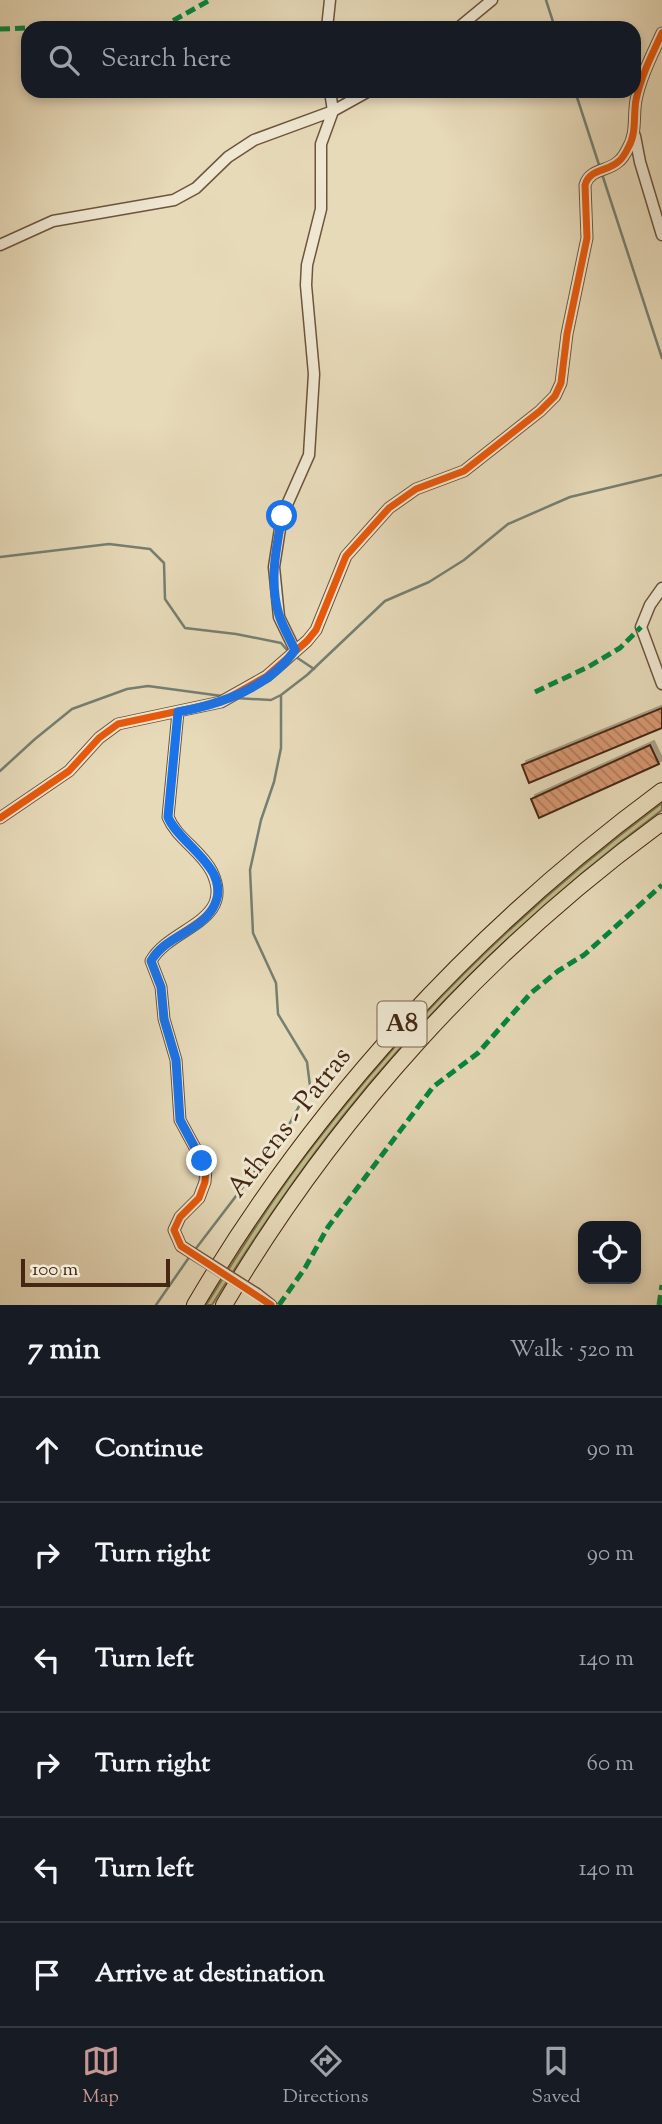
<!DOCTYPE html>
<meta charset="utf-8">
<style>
body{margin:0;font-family:"Sorts Mill Goudy",serif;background:#20242c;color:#f1f3f6}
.controls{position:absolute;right:21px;bottom:21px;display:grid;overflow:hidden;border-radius:14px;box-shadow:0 4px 10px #0003}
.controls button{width:63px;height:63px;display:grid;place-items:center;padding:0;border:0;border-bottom:2px solid #363941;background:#171b24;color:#f1f3f6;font:35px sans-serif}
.scale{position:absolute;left:21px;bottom:18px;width:149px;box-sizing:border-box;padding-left:7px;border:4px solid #452713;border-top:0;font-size:19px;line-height:24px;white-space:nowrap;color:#452713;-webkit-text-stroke:5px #efe7d2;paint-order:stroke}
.stop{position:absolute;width:21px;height:21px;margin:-16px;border:5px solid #1a73e8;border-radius:50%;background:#fff}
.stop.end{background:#1a73e8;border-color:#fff;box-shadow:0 2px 7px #0008}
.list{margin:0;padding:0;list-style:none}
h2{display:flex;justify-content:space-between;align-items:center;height:91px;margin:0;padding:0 28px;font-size:30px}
h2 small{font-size:23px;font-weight:400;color:#9ea1a6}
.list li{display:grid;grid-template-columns:46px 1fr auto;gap:21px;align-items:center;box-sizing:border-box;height:105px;padding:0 28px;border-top:2px solid #363941}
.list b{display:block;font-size:26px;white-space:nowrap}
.list em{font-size:23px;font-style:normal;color:#9ea1a6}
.icon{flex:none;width:38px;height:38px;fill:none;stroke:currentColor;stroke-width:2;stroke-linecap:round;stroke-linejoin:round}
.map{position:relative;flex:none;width:662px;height:1305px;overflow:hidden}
.search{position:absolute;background:#171b24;box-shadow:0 4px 10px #0003;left:21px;right:21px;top:21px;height:77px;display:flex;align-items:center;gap:18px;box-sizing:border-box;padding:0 24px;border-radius:21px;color:#9ea1a6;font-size:26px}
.sheet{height:721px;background:#171b24}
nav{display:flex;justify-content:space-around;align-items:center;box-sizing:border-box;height:98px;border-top:2px solid #363941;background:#171b24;font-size:19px;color:#9ea1a6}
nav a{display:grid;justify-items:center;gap:4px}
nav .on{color:#c59692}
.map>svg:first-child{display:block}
</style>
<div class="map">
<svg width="662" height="1305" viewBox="0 0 662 1305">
<defs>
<pattern id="building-back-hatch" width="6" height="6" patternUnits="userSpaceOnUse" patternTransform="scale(1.75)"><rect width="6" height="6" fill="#d79771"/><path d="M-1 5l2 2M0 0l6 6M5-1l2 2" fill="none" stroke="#b07b5c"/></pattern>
<filter id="shadow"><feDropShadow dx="4" dy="-4" stdDeviation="0" flood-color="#0004"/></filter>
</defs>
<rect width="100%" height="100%" fill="#e7dab9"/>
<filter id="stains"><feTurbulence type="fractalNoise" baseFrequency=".00286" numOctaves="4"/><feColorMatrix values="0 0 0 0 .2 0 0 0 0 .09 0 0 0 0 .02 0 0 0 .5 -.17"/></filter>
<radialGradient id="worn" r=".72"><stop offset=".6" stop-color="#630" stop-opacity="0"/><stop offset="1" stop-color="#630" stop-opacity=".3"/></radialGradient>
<path fill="#bdbd8a" stroke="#81724e" stroke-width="2" d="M662,803V810C533,907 413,1021 316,1151C279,1201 245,1252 212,1305H206C240,1251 274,1196 313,1146C412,1016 531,901 662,803Z"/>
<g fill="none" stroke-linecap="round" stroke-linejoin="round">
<path stroke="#767f72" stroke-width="2.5" d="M546,0L555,28
M575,91L600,168
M602,174L662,358
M0,557L109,544L150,549L164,563L165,599L185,628L236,634L281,643L288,651
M296,657L314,669
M235,698L271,700L281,695L307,675L385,601L429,582L464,560L508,524L570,497L662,475
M0,771L35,739L72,709L127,689L148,686L222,696
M194,1251L285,1132L310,1086L307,1062L278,1014L276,983L253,933L250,870L261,820L274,782L281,748V696
M156,1305L190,1256"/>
</g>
<path fill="url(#building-back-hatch)" stroke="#452713" stroke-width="2" filter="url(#shadow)" d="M662,708V728L529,783L522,765Z
M650,745L659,764L539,818L531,799Z"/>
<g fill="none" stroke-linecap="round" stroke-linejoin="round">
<g stroke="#6e543c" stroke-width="13">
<path id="minor" d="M327,28L330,0
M458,28L492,0
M635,136L640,162L662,235
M0,245L53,221L174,200L196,188L228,157L254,140L333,111L369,91
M662,588L650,605L641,627L662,684
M295,650L279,617L274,567L282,516L309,455L314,374L306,285L307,265L321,209V144L333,111L330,91
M178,712L168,817C177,839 201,850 212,872C236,922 170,927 151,961L161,987L164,1019L176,1060L180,1120L206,1168L205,1182L199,1198L180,1217L174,1230L181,1246
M0,818L69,771L99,738L118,724L221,702L267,676L307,641L316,630L346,556L389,508L416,489L464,471L540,411L555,396L561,383L567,334L587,238L585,185C590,168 608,172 619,161C623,158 626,152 628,148C637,133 633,116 636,100C641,76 652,55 662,33
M257,1294L271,1305"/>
</g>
<g stroke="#452713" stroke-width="18">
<path id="highway" d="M195,1305C314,1103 474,930 662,791
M224,1305C334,1118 486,950 662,822"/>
</g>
<use href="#minor" stroke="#efe7d2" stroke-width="10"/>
<use href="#highway" stroke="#e7dab9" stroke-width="16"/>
<g stroke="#6e543c" stroke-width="13" stroke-linecap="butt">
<path id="minor-bridge" d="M181,1246L257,1294"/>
</g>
<use href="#minor-bridge" stroke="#efe7d2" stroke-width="10"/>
<path stroke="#00873e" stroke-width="5" stroke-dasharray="10 5" stroke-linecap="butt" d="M160,28L210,0
M0,29L28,28
M535,692L588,667L620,648L641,627
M279,1305L305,1268L328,1227L433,1087L478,1053L531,993L558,971L584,955L662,885
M659,1305L662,1285"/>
<g stroke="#efe7d2" stroke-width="11">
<path id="cycleway" d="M178,712L168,817C177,839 201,850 212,872C236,922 170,927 151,961L161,987L164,1019L176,1060L180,1120L206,1168L205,1182L199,1198L180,1217L174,1230L181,1246L271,1305
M0,818L69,771L99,738L118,724L221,702L267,676L307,641L316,630L346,556L389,508L416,489L464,471L540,411L555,396L561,383L567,334L587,238L585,185C590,168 608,172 619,161C623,158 626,152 628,148C637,133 633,116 636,100C641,76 652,55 662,33"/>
</g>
<use href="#cycleway" stroke="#e8590c" stroke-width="7"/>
</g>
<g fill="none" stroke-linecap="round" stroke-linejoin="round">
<path stroke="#1a73e8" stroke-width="9" d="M202,1161L180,1120L176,1060L164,1019L161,987L151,961C165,936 199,932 213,908C235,870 179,845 168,817L178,712C221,704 269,688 295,650C290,639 283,627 279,615C269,582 276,549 282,516"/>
</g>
<g text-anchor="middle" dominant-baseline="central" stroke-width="6" stroke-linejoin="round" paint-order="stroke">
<rect fill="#efe7d2" stroke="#78614c" stroke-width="2" x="377.5" y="1001.5" width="49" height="45" rx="5"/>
<g font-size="26" font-weight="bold" fill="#452713">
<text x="402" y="1024">Α8</text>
</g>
<g font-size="28" fill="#452713" stroke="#efe7d2">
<text transform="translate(290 1123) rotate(-52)">Athens - Patras</text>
</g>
</g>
<rect width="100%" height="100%" filter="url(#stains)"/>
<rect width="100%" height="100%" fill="url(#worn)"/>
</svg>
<div class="controls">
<button><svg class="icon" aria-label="locate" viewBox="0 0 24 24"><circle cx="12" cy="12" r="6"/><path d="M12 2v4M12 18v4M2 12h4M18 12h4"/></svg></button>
</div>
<div class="scale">100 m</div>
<div class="stop" style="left:282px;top:516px"></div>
<div class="stop end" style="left:202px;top:1161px"></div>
<div class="search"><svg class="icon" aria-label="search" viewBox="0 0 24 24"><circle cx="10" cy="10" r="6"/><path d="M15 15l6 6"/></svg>Search here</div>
</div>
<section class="sheet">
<h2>7 min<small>Walk · 520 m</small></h2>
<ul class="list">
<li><svg class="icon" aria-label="ahead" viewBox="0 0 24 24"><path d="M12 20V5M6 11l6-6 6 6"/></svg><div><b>Continue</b></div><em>90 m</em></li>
<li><svg class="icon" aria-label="right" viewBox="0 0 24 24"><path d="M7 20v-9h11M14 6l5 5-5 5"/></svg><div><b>Turn right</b></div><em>90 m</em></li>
<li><svg class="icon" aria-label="left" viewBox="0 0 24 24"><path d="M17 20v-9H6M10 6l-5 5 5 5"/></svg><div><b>Turn left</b></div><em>140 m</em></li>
<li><svg class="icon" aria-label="right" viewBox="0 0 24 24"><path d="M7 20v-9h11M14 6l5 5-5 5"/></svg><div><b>Turn right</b></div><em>60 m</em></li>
<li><svg class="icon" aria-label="left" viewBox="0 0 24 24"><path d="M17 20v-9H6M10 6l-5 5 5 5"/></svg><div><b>Turn left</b></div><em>140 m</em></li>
<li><svg class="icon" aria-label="arrive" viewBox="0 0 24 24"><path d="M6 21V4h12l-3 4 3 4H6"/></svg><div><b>Arrive at destination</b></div></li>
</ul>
</section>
<nav>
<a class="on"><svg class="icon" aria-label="map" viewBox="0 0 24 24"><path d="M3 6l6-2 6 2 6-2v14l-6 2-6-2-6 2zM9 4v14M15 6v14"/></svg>Map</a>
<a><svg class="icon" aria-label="directions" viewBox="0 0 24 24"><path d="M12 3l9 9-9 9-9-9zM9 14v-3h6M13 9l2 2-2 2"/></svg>Directions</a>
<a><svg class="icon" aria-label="saved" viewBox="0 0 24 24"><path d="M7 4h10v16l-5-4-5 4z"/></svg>Saved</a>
</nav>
